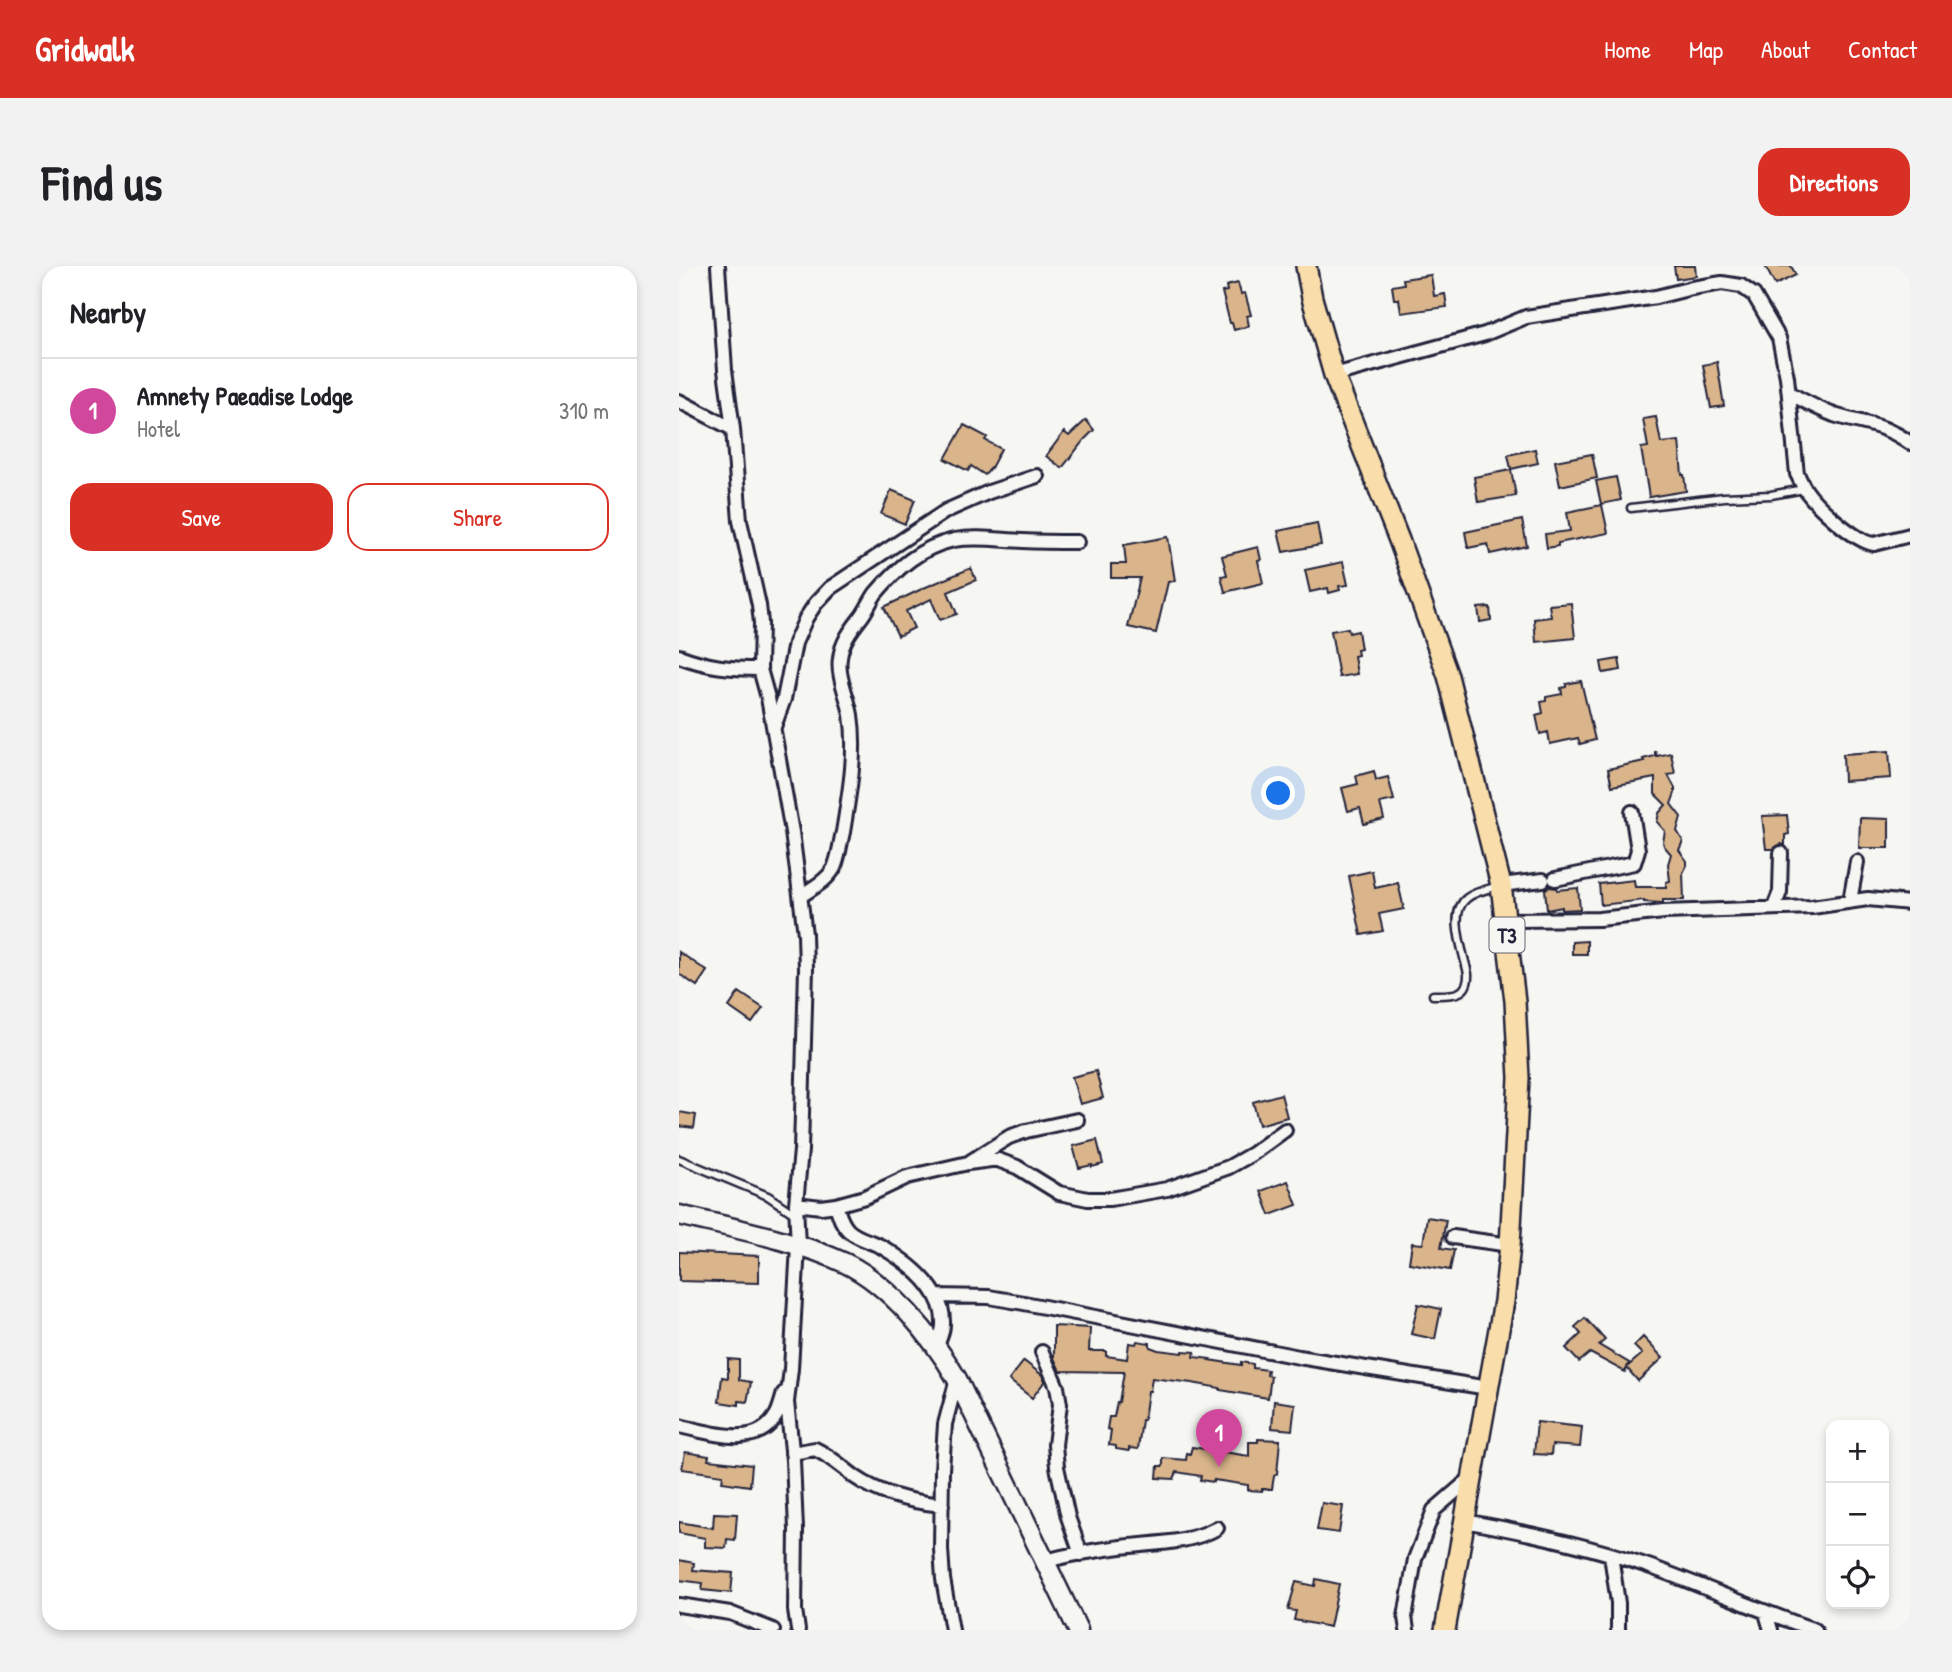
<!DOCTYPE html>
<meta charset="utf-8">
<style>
body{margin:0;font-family:"Patrick Hand",sans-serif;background:#f2f2f2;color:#202124}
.controls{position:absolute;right:21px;bottom:21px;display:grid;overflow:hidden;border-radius:14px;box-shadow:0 4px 10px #0003}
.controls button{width:63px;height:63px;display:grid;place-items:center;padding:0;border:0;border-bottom:2px solid #e0e0e0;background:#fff;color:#202124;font:35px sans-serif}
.you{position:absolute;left:600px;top:528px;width:24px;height:24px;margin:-18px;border:5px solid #fff;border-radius:50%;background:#1a73e8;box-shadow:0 0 0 10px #1a73e833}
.badge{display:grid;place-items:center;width:46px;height:46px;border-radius:50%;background:#d93025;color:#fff;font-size:23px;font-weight:700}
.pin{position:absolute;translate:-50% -58px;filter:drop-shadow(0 2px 4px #0008)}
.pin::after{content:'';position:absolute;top:37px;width:24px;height:21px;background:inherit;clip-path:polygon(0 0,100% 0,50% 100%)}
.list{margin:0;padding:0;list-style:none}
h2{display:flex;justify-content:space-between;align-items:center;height:91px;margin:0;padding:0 28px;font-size:30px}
h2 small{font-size:23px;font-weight:400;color:#757577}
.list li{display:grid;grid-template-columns:46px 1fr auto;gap:21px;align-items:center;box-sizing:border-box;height:105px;padding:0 28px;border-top:2px solid #e0e0e0}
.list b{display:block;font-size:26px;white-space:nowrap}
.list p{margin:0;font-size:23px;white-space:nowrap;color:#757577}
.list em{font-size:23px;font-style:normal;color:#757577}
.actions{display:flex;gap:14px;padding:21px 28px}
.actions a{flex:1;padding:16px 0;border:2px solid #d93025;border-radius:21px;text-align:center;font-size:24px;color:#d93025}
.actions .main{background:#d93025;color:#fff}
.icon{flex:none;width:38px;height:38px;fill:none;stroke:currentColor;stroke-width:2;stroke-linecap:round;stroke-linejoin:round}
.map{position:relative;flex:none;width:1231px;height:1364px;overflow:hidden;border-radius:21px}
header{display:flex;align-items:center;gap:42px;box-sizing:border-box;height:98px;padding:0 35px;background:#d93025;color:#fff}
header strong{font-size:33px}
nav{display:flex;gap:38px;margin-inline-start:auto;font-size:24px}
.intro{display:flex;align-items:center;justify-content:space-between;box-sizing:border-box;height:168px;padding:0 42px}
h1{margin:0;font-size:49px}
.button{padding:18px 32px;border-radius:21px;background:#d93025;color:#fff;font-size:24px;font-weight:700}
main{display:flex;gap:42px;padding:0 42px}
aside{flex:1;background:#fff;border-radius:21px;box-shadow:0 4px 10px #0003}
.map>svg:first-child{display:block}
</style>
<header>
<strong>Gridwalk</strong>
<nav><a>Home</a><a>Map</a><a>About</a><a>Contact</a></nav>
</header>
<div class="intro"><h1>Find us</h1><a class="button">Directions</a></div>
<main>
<aside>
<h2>Nearby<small></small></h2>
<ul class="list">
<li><span class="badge" style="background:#d1479c">1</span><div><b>Amnety Paeadise Lodge</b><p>Hotel</p></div><em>310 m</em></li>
</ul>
<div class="actions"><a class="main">Save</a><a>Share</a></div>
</aside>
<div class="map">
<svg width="1231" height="1364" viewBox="0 0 1231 1364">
<rect width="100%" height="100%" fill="#f6f6f2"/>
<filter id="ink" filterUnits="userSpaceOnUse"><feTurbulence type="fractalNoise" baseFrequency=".0143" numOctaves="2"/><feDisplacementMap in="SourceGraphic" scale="14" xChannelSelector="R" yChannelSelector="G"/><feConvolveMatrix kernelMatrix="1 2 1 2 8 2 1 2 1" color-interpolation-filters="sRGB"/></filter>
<g filter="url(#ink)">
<path fill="#dab58b" stroke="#22223b" stroke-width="2" d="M995,0H1016L1017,10L997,13Z
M1086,0H1112L1117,9L1096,19Z
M752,9L755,30L766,28L768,41L722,47L720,33H715L713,20L725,18L724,13Z
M559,17L562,28L566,27L572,49L568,50L570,60L555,64L553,57H551L543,26L548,25L547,20Z
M1038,96L1045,140L1032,142L1024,99Z
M977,151L982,177L1000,175L1003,209H1005L1007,225L970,231L962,182L969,181L964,153Z
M407,154L415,164L405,174L383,202L367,190L385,166L390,170Z
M285,159L308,171L306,174L322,183L312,202L306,209L292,200L289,205L266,193Z
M856,183L859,197L832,203L829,189Z
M913,188L918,212L881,220L876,195Z
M832,204L837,230L799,236L795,211Z
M937,211L942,234L922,238L917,215Z
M212,224L236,234L226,258L202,248Z
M923,239L929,267L879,277V280L868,282L866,268L891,265L888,246Z
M843,254L848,280L811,288L809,278L789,282L786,266Z
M638,257L642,279L604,286L599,265Z
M489,271L496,315L489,316L477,367L449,361L461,312H432V298H447L445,279Z
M579,281L582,294L579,295L584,317L546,326L542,310L548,309L543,290Z
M664,296L669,319L660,320L661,324L650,327L649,322L631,326L626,304Z
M292,302L297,314L269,326L278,348L261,354L252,333L227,345L235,362L219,370L205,341L247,321Z
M892,337L896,372L857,376L855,353L872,351L870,339Z
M811,341L812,354L801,356L799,342Z
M669,362L670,367L679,365L682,383L678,384L679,389L675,390L678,408L660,411L652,365Z
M940,393L942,404L924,407L922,396Z
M902,415L916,474L901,478L899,472L871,478L869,466L861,468L857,449L864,447L862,436L867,435V431L883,428L882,422L887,421V418Z
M976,485L978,490L992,487L996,508L989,509L996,522V527L992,538L1002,551L998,565L1004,575L1000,584L1008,595V599L1004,607L1005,634H984V637L965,636V634L922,639L920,618L955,614L956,621H987V616L991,615L989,598L992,588L985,580L984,576L986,565L978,556L980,547L987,539L976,528V512L933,520L929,503L965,495L964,493L976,490Z
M1210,485L1212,512L1165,515L1164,488Z
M695,505L697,514L709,511L715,534L701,537L705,553L685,558L681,542L669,545L663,522L679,518L677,510Z
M1108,549L1110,568L1106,569V579L1102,578L1094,583H1087L1083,550Z
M1181,552L1210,553V582H1180Z
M693,605L696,622L719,617L725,643L700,648L704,665L682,669L670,610Z
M870,621L878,622V624L899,622L901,643L883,644V641L868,644L866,623Z
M908,675V688H893V676Z
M0,686L28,705L18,720L0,708Z
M60,726L84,742L73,757L50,741Z
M417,805L424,832L401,838L393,811Z
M602,828L608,851L580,859L574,836Z
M0,846L17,849L15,862L0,860Z
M418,874L424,898L413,901V899L400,902L394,880Z
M609,915L618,939L591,949L582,925Z
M748,951L767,954L762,982L775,984L771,1004L730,997L733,977L744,978Z
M0,986L80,990V1017L0,1015Z
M739,1038L762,1043L756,1073L732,1068Z
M906,1052L926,1074L920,1079L950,1097L948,1101L963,1088L955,1080L964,1071L984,1092L959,1115L948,1102L946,1106L911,1087L900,1096L887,1082L902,1068L896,1061Z
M375,1060L411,1062L410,1085H427V1090L448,1093L450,1077L457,1078L458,1075L471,1077V1081L479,1084L503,1087L504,1085L516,1086L515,1091L531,1093L530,1094L562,1099V1096L574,1098V1102L589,1104L588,1109L592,1110L589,1132L541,1124V1122L513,1117L473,1112L471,1125H469L465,1154H463L459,1183L450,1182V1185L437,1183V1180L430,1179L432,1164L428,1163L430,1151H435L438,1136H440L445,1106L381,1105L375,1092Z
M49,1093L60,1094V1114L72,1116L68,1136L60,1135V1139L40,1136L43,1111L49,1112Z
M345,1095L363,1109L366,1115L353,1132L330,1114Z
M595,1135L616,1138L613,1164L593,1162Z
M858,1156L903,1161L901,1181L873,1179L872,1189L855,1188Z
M579,1173L601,1174L598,1208L595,1210L593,1223H583V1225L569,1224V1219L535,1214V1216L521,1214L522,1210L498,1206L495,1213L478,1212L479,1200H484V1192L507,1194L508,1187L511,1188L513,1181L570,1190V1176H579Z
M6,1186L30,1190L29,1194L73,1199L71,1220L43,1216L44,1209L3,1203Z
M643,1237L664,1240L660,1267L638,1264Z
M35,1247L58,1248L56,1274L48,1273L47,1282L26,1281V1272L0,1267V1256L34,1262Z
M0,1294L15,1297L14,1304L54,1307L52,1327L23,1324L24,1317L0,1314Z
M637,1313L660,1318L651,1361L615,1354L617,1345L609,1344L617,1316L636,1320Z"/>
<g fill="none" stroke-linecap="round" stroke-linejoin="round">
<g stroke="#22223b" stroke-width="11">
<path id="service" d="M952,242L1045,231L1092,229L1125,223
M754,729C771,729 790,731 789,708C785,687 768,647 788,632C797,625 810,623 820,620
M0,893L89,930L117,949"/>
</g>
<g stroke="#22223b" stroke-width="18">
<path id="minor" d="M39,0L46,104L54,163L61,255L80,339L82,357L81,403L89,432L113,566L126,668L127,703L122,884L117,938L119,980L112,1103L108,1136L114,1194L117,1263L116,1344L119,1364
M655,109L806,68L847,51L977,31L1013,22L1043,17L1062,20L1075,29L1100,72L1108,111L1118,208C1121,213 1123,219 1126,223C1136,239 1177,276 1195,278L1231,269
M1110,127C1125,135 1139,143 1155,149C1183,158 1206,158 1231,177
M0,135L54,163
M0,390C29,401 51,403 81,403
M95,461L105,433L116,377L127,352L137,337L151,322L267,245L310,226L358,210
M876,613L955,597L959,584L953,546
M822,619L864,614
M122,630C133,622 148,615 155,602C160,591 161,578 164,566C170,529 178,487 172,449C169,431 158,410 161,392C163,375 173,363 183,350C188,343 192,334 197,327C218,302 242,281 275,274C298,270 321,274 344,275C362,276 380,276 398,276
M1171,635L1178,596
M1095,641L1101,626L1102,587
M826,654L920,653L985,646L1133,641L1189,633L1231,637
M292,895L330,871L347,865L398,854
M117,938L142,941L157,939L186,931L228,911L289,897L312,894H319L338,901L380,927L409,933H431L488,923L550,901L573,888L606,864
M157,939C160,948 162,957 169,964C178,973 192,975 203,981C230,997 266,1024 264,1059C264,1066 260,1074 258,1080
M774,971L831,979
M257,1030L310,1031L345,1037L620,1091L809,1122
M363,1086L378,1121L381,1138L376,1179L378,1201L389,1251L402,1288
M0,1160C31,1166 78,1185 98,1148C101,1142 103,1134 105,1127
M113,1187L136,1183C151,1190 163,1201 176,1211C202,1229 232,1236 263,1239
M785,1255C847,1266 912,1280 972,1301C1027,1321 1081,1345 1136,1364
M932,1289L939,1337V1364
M366,1295C390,1289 416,1284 442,1281C473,1277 510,1278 538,1262
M0,1339L51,1347L94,1364
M1087,1347L1092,1364
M273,1364L264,1313L262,1283L263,1204L266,1158L278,1113
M728,1364L726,1351L736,1293L755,1244L792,1212"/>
</g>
<g stroke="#22223b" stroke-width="23">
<path id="secondary" d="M0,949C53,962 117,974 166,997C210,1018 254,1071 278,1113L399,1364"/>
</g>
<g stroke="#22223b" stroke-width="24">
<path id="trunk" d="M627,0L633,32L655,109L720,274L769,410L822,619L836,735L840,812L831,979L825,1035L766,1364"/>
</g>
<use href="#service" stroke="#f6f6f2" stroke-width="6"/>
<use href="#minor" stroke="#f6f6f2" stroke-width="12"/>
<use href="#secondary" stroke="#f6f6f2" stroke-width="18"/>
<use href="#trunk" stroke="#f9deab" stroke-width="19"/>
</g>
</g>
<g text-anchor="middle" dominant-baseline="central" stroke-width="7" stroke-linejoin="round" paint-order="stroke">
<rect fill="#f6f6f2" stroke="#626272" stroke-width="2" x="810.5" y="651.5" width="35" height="35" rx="5"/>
<g font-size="21" font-weight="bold" fill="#22223b">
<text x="828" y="669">T3</text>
</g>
</g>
</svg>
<div class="controls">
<button>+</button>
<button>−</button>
<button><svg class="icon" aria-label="locate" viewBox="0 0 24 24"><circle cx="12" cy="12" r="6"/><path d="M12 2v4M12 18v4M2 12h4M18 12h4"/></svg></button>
</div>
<div class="you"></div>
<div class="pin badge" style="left:540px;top:1201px;background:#d1479c">1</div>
</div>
</main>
